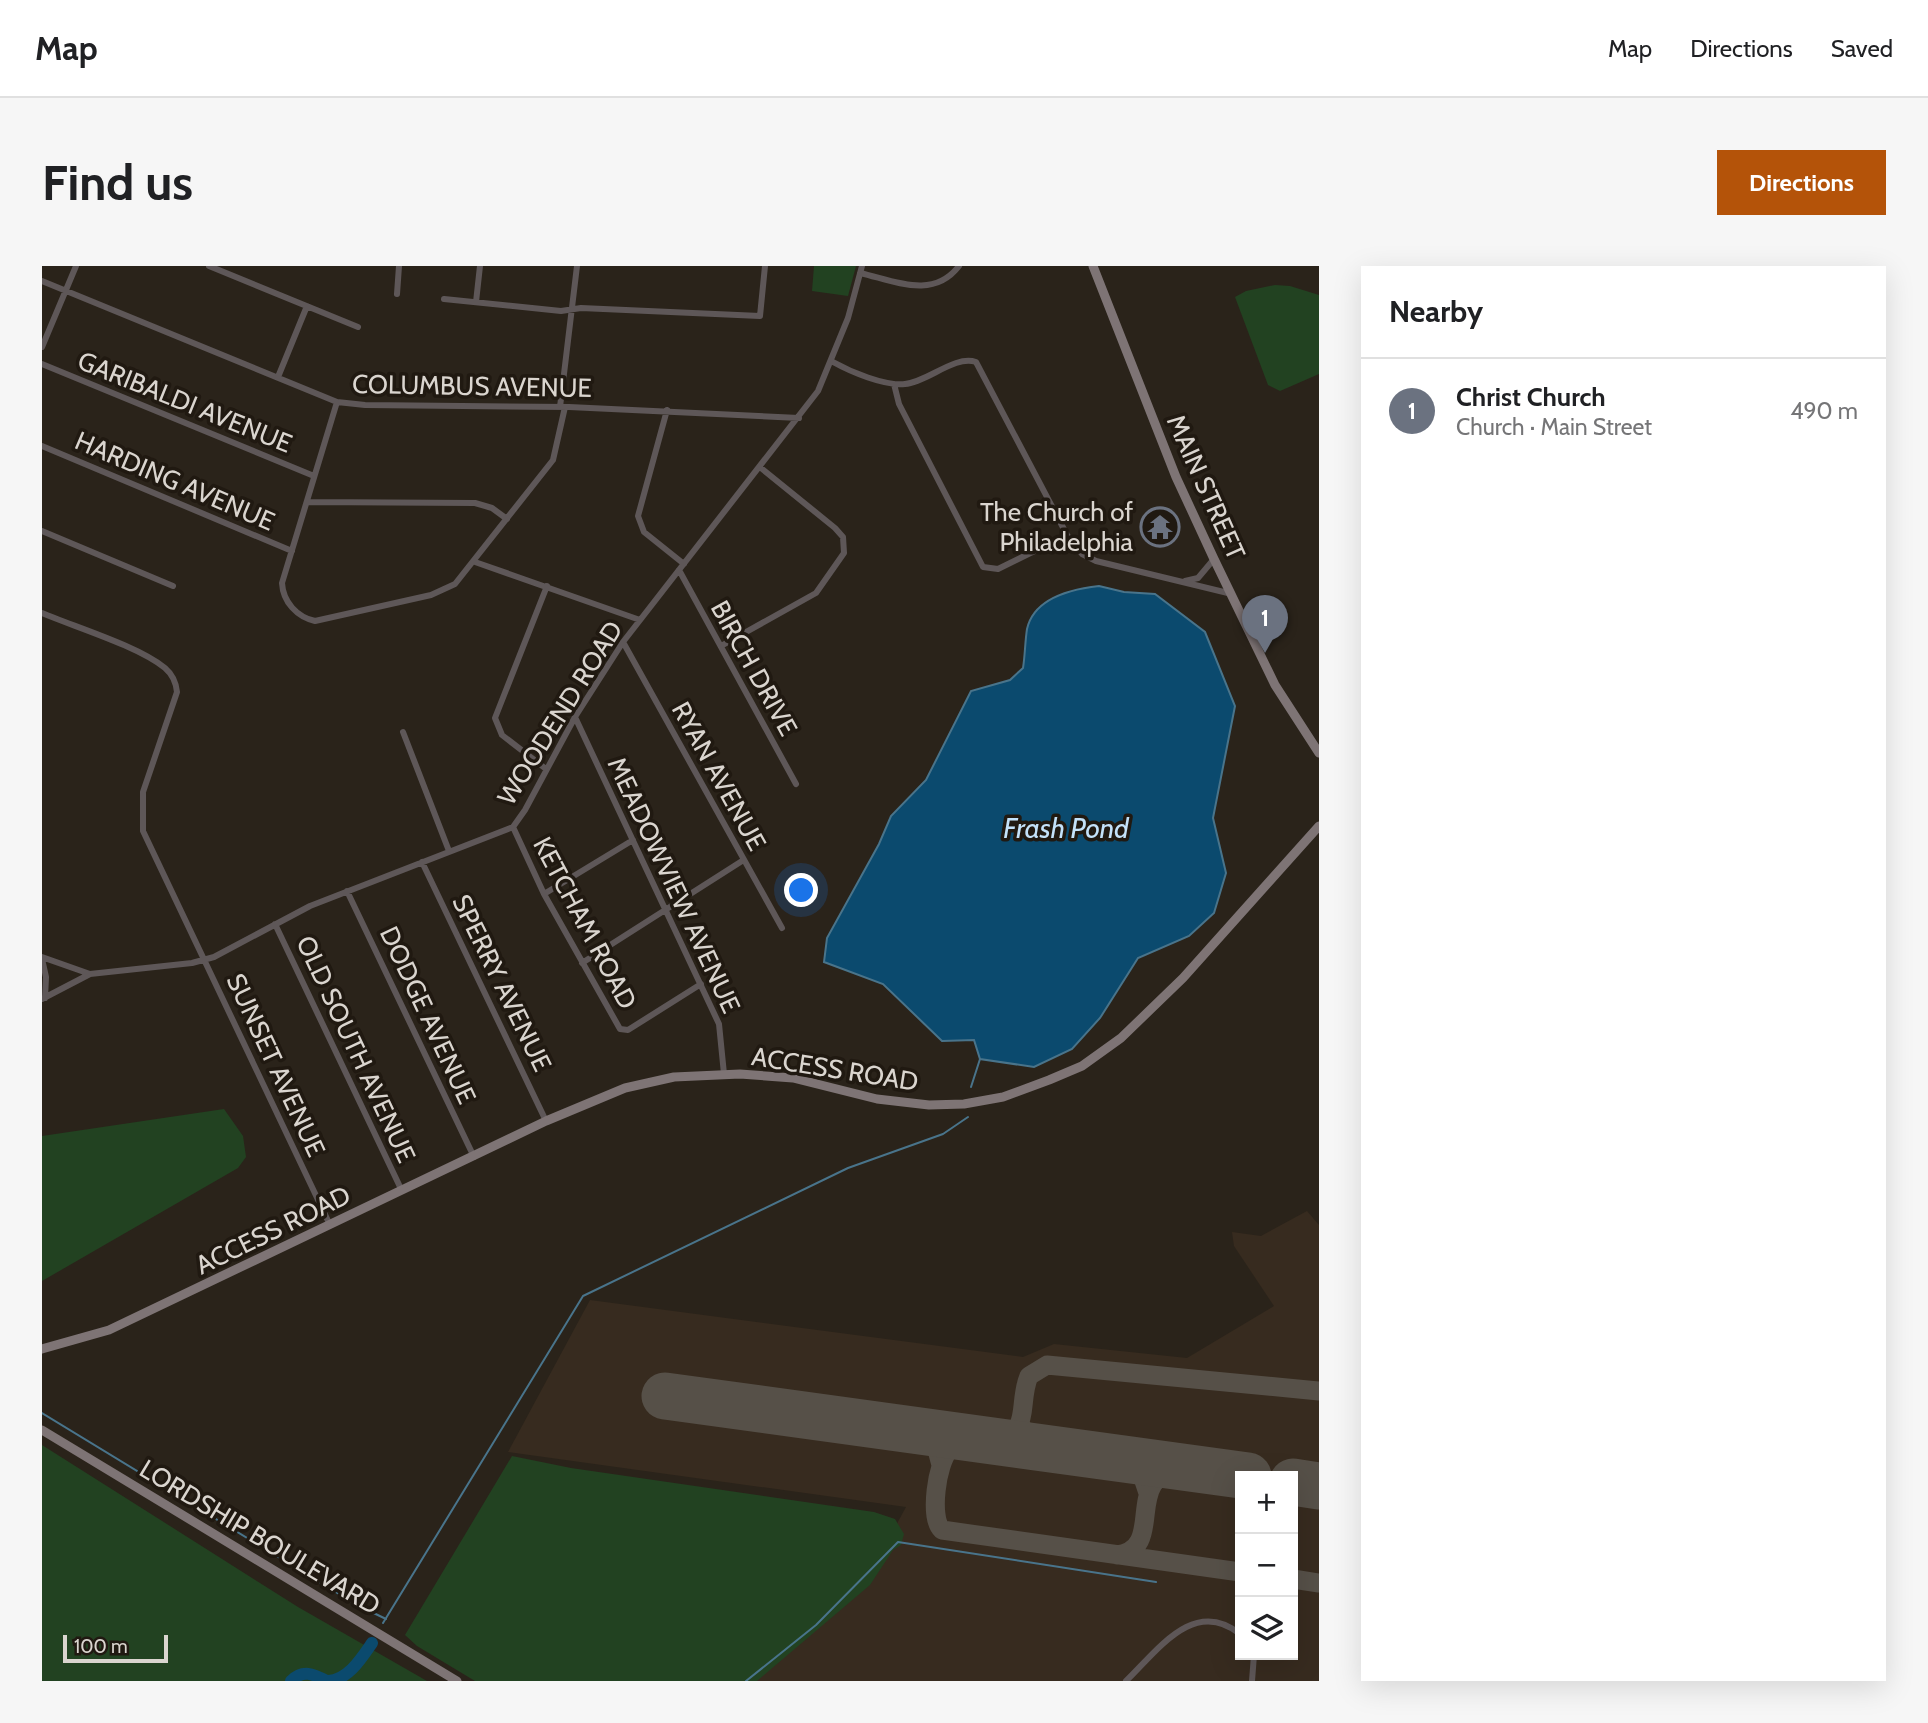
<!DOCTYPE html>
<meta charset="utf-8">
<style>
body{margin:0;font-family:Cabin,sans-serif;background:#f6f6f6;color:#202124}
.controls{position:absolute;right:21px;bottom:21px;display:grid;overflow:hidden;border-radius:0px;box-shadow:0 7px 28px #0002}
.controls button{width:63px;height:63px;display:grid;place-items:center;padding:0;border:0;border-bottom:2px solid #e0e0e0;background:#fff;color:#202124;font:35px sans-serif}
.scale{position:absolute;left:21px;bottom:18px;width:105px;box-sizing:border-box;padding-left:7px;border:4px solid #dad5cf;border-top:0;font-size:19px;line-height:24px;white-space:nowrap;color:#dad5cf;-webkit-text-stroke:5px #201911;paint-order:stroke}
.you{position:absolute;left:760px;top:625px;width:24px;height:24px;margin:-18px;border:5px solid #fff;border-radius:50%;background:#1a73e8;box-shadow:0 0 0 10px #1a73e833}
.badge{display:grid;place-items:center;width:46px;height:46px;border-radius:50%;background:#b45309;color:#fff;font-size:23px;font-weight:700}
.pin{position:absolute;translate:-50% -58px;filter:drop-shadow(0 2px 4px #0008)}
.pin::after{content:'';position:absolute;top:37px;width:24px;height:21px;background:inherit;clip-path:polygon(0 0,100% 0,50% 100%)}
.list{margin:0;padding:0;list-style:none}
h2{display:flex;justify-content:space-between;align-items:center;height:91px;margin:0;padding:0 28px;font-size:30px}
h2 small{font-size:23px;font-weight:400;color:#757577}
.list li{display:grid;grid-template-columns:46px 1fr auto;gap:21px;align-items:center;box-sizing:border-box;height:105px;padding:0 28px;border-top:2px solid #e0e0e0}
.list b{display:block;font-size:26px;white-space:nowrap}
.list p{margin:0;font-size:23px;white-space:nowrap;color:#757577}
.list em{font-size:23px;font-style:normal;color:#757577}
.icon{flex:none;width:38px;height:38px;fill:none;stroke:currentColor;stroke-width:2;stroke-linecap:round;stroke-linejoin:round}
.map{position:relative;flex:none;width:1277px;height:1415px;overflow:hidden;border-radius:0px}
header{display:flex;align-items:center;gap:42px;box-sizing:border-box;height:98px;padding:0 35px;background:#fff;border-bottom:2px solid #e0e0e0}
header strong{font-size:33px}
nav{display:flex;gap:38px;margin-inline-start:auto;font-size:24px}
.intro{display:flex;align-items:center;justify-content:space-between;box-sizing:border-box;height:168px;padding:0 42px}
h1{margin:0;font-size:49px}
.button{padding:18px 32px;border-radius:0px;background:#b45309;color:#fff;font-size:24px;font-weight:700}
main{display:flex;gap:42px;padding:0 42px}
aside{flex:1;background:#fff;border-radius:0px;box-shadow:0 7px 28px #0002}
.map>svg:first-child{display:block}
</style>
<header>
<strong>Map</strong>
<nav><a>Map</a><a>Directions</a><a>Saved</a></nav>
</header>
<div class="intro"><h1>Find us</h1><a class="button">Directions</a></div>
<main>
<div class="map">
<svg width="1277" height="1415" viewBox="0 0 1277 1415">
<rect width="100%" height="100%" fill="#2a231a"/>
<path fill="#372b1f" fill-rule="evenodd" d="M1265,945L1277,959V1415H708L833,1298L864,1241L466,1186L548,1034L981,1091L1012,1078L1145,1092L1232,1040L1192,980L1190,966L1219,970ZM1198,1210H1251V1389H1198Z"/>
<path fill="#224221" d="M772,0H814L806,30L770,25Z
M1233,19L1248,20L1277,29V108L1238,125L1226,119L1193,31L1204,25Z
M182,843L201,870L204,891L196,902L0,1015V870Z
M0,1179L256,1341L385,1415H0Z
M470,1190L529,1202L832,1246L853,1253L862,1268L859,1279L851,1284L828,1319L715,1415H433L375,1380L363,1369Z"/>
<path fill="#0b4a6e" stroke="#49748b" stroke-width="2" d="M1057,320L1082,326L1113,328L1163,366L1193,440L1171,552L1184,607L1172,647L1147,670L1096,692L1058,752L1030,783L992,801L938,793L932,774L900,775L841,718L782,696L785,672L837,578L849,550L884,514L929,425L968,414L981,402C983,390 983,376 985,363C992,332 1030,323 1057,320Z"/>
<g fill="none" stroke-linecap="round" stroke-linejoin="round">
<path stroke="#49748b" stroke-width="2" d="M929,821L938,793
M0,1147L315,1339L344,1353
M341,1357L541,1030L806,902L901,868L926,851
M704,1415L774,1359L856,1276L1114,1316"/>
<path stroke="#0b4a6e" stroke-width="12" d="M249,1415C261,1403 271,1408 285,1415
M286,1415C306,1414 319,1393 330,1377"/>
<path stroke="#565048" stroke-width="19" d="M978,1156L983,1171L998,1181
M875,1165L894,1180L899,1199
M932,1172C923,1175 914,1177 907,1184C895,1197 887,1252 900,1264L1198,1306
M953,1175C991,1166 975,1138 987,1110L1005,1099L1277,1125
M1079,1193L1099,1206L1106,1227
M1075,1289C1127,1282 1076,1208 1144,1202
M1251,1313L1277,1317"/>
<path stroke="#565048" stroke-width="47" d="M623,1130L1206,1210
M1251,1216L1277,1220"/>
<path stroke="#5e5758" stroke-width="6" d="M167,0L316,61
M818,7C853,15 891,34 917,0
M0,15L295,136L323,139L527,141L757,152
M355,28L357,0
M402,33L519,45L539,42L718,50L723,0
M434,36L438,0
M0,81L34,0
M791,96C809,106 842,120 863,118C886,116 912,89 934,96L1025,269L1040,288L1054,295L1190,328
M0,98L272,210
M236,111L265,40
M852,118L857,138L941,301L956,303L1025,269
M295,136L240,317C241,336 255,351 273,355L389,329L413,318L511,194L523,141
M518,141L535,0
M625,144L596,250L602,266L642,298
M0,180L250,285
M265,236L433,237L450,242L465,253
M0,265L131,320
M433,296L598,354
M637,304L754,518
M1143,315L1156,312L1172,293
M0,347C33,361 96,380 123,402C130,408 134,416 135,426L101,526V565L288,959
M581,376L740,662
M679,380L774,327L802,287L801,271L793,262L719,202
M533,451L677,758L682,808
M361,466L407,585
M504,503L460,469L453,452L505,320
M471,561L502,628L578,763L586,764L659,718
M380,596L504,855
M305,625L432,891
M502,628L591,574
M233,658L360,925
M0,691L48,708
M0,693L4,711L3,732
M540,697L700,595
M0,733L48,708L150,697L172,691L268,640L471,561L483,544L533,451L581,376L776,125L806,52L820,0
M1084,1415C1116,1384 1152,1331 1198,1368
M1210,1415L1212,1389"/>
<path stroke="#7e7475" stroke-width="9" d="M1051,0L1134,211L1172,293L1233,419L1277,487
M0,1083L67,1064L504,855L583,822L632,811L698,808L751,812L835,833L887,839L922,838L961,831L1007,814L1040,800L1079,772L1141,712L1277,560
M0,1164L415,1415"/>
</g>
<defs>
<g id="temple-ring" transform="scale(2.0125)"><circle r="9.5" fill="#201911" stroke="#6b7280" stroke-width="1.5"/><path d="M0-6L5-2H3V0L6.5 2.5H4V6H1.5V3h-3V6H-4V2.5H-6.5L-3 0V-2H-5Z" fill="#6b7280"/></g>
</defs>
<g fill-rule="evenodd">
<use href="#temple-ring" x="1118" y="261"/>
</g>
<g text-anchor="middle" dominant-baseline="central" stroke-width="7" stroke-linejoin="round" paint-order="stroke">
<g font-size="26" fill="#dad5cf" stroke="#201911">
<text transform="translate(430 120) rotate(1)">COLUMBUS AVENUE</text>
<text transform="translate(143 136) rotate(22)">GARIBALDI AVENUE</text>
<text transform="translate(133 215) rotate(23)">HARDING AVENUE</text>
<text transform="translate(1164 221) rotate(66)">MAIN STREET</text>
<text transform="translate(712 402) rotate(61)">BIRCH DRIVE</text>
<text transform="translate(518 447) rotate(-58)">WOODEND ROAD</text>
<text transform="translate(677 510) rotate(61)">RYAN AVENUE</text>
<text transform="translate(632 619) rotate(65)">MEADOWVIEW AVENUE</text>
<text transform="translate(543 657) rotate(62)">KETCHAM ROAD</text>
<text transform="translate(460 717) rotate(64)">SPERRY AVENUE</text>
<text transform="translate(386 749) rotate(65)">DODGE AVENUE</text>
<text transform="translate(314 783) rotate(65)">OLD SOUTH AVENUE</text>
<text transform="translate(234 799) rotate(65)">SUNSET AVENUE</text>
<text transform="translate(793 803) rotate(9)">ACCESS ROAD</text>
<text transform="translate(231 964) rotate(-26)">ACCESS ROAD</text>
<text transform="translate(218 1271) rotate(31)">LORDSHIP BOULEVARD</text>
</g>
<g font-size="26" fill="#dad5cf" stroke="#201911" text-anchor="end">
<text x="1091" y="246">The Church of<tspan x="1091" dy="30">Philadelphia</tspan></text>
</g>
<g font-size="28" font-style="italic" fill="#c3e2fa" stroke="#201911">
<text x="1024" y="562">Frash Pond</text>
</g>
</g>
</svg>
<div class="controls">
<button>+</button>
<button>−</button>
<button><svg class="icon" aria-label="layers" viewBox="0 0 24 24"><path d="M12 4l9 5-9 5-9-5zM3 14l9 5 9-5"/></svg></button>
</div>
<div class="scale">100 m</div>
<div class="you"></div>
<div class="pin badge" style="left:1223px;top:387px;background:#6b7280">1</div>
</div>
<aside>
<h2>Nearby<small></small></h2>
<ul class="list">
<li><span class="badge" style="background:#6b7280">1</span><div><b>Christ Church</b><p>Church · Main Street</p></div><em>490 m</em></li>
</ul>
</aside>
</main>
